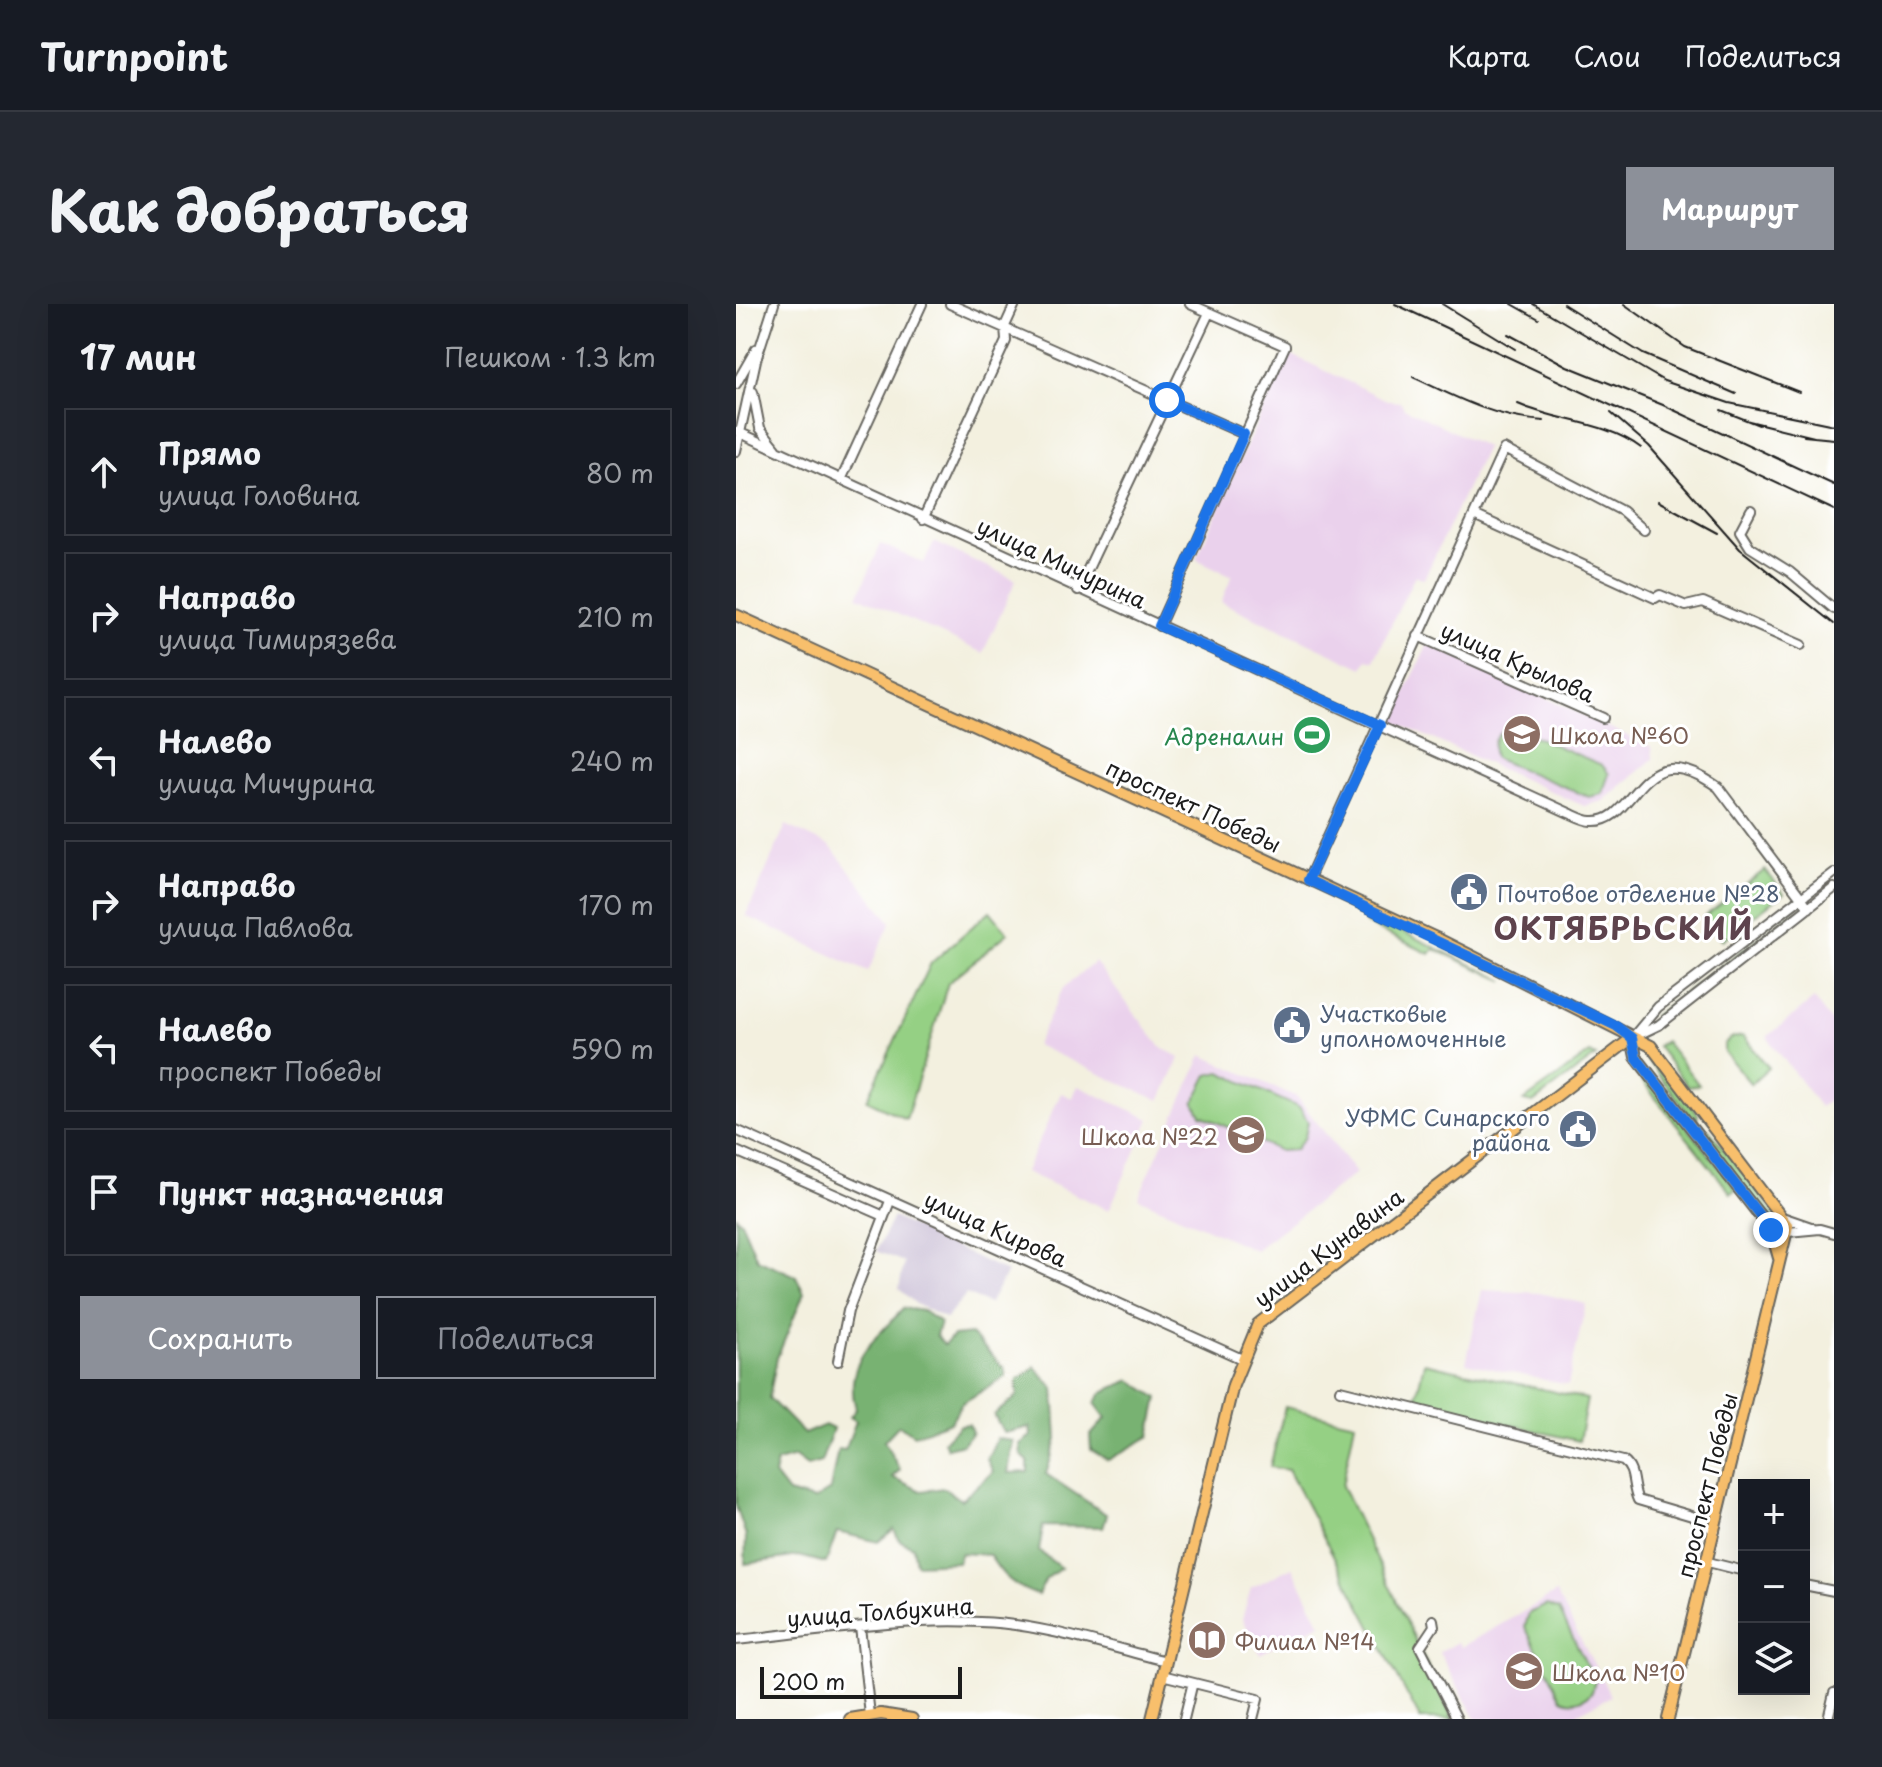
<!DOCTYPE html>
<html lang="ru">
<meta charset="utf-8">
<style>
body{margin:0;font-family:"Playpen Sans",sans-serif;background:#242831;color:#f1f3f6}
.controls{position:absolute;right:24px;bottom:24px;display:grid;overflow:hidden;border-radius:0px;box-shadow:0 8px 32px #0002}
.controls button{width:72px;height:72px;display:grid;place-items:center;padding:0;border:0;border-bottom:2px solid #363941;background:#171b24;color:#f1f3f6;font:40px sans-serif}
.scale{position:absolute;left:24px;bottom:20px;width:202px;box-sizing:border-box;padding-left:8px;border:4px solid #1c1c1c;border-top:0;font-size:22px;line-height:28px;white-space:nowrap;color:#1c1c1c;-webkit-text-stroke:6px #fff;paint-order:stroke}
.stop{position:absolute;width:24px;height:24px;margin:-18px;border:6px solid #1a73e8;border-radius:50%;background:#fff}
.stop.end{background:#1a73e8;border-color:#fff;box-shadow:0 2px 8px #0008}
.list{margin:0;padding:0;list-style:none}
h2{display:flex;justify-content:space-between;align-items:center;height:104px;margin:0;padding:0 32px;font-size:34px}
h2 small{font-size:26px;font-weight:400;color:#9ea1a6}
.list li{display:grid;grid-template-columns:52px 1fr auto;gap:24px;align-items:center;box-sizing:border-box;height:128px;margin:0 16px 16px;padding:0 16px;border:2px solid #363941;border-radius:0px}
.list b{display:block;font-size:30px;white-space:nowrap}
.list p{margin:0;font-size:26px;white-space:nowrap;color:#9ea1a6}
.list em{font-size:26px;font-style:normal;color:#9ea1a6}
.actions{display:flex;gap:16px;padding:24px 32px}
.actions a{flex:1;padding:18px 0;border:2px solid #8c9099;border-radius:0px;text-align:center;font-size:28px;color:#8c9099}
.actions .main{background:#8c9099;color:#fff}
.icon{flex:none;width:44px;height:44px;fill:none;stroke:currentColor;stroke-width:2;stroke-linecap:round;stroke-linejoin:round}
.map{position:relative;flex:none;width:1098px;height:1415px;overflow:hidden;border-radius:0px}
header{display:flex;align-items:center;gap:48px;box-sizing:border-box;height:112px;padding:0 40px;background:#171b24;border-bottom:2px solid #363941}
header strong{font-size:38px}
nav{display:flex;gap:44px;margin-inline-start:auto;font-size:28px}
.intro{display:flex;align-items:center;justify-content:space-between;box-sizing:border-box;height:192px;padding:0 48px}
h1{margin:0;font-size:56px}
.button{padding:20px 36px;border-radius:0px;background:#8c9099;color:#fff;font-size:28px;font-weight:700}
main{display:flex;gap:48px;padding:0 48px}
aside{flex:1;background:#171b24;border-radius:0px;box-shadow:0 8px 32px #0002}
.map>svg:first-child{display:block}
</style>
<header>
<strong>Turnpoint</strong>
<nav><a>Карта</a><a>Слои</a><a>Поделиться</a></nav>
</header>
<div class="intro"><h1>Как добраться</h1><a class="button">Маршрут</a></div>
<main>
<aside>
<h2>17 мин<small>Пешком · 1.3 km</small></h2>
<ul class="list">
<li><svg class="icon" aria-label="ahead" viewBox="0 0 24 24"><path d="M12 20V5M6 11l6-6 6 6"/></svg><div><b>Прямо</b><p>улица Головина</p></div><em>80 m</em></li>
<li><svg class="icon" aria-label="right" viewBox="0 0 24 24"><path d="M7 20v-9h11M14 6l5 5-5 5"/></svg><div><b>Направо</b><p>улица Тимирязева</p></div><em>210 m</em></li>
<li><svg class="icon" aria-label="left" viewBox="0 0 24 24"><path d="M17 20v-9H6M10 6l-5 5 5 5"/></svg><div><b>Налево</b><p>улица Мичурина</p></div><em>240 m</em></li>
<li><svg class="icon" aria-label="right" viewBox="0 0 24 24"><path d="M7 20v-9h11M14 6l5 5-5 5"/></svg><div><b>Направо</b><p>улица Павлова</p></div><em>170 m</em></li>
<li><svg class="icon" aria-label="left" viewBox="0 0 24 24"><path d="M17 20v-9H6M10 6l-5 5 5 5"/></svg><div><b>Налево</b><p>проспект Победы</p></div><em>590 m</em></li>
<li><svg class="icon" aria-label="arrive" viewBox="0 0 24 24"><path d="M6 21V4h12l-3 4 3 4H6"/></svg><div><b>Пункт назначения</b></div></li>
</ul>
<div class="actions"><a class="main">Сохранить</a><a>Поделиться</a></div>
</aside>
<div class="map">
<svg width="1098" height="1415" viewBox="0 0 1098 1415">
<rect width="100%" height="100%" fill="#fff"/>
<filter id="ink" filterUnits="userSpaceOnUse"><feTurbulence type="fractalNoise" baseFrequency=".0125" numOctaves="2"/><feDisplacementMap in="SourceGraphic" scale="16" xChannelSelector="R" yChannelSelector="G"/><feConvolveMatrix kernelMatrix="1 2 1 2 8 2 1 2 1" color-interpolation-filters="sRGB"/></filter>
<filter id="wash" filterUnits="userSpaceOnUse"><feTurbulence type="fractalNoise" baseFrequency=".006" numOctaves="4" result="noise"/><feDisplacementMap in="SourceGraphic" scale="32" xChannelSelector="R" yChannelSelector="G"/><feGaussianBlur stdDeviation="1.8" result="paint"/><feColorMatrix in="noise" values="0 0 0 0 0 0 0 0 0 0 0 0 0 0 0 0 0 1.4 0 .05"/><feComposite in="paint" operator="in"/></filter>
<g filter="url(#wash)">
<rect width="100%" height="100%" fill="#f3f0df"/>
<path fill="#ead1ec" d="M552,49L653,97L665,98L668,104L750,143L688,275L679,271L638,357L631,355L627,364L485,298L496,272L460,255Z
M198,238L280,276L247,349L122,292L145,240L188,259Z
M692,340L916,443L917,455L867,497L848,502L656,417Z
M50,521L94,542L155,618L132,668L10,612Z
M359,658L425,743L444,754L424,797L300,741L327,684Z
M1078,695L1098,721V793L1084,803L1031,733Z
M466,751L561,793L620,869L519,946L402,894Z
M342,782L414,815L373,906L289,868L325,789L336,794Z
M746,986L803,989L850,1000L832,1081L730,1059Z
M556,1263L585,1320L524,1350L506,1315L515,1284Z
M820,1289L875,1392L831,1415H740L703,1348L722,1338L725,1343Z"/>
<path fill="#cabfd6" d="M157,913L271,968L253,1000L230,990L210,1015L180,1000L163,985L168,958L140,947Z"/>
<path fill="#95d084" stroke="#587650" stroke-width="2" d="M774,422L866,461L873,470L866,490L853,493L758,454C754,437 760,430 774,422Z
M1029,566L1048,589L986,636L968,613Z
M1064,602L920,715L918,712Z
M254,607L272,629L212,679L170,815L131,796L195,659Z
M631,613L638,614L769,677L698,645L694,650L630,620Z
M1007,732L1033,764L1015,780L988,748V741L995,734Z
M929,737L963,781L952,783L921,742Z
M912,747L962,810L961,815L956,814L907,751Z
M854,749L860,752L797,799L788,797Z
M900,758L1000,885L995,889L894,762Z
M484,768L564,804L572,818L569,833L559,846L544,847L465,811L458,798L472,771Z
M973,826L1041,913L1035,917L968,830Z
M688,1059L851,1095L843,1137L679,1098Z
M549,1103L619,1119L606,1182L717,1415H684L552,1166L534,1163Z
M811,1301L823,1306L859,1377L856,1388C847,1397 837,1400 826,1395L789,1323L793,1309Z"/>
<path fill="#78b272" stroke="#4a6747" stroke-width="2" d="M0,912L6,919L21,955L60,972L68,989L41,1054L33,1094L68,1130L89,1121L97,1125L85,1158L71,1162L59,1153L41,1158L38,1171L52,1189L78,1196L94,1186L102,1145L109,1146L120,1117L114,1113L120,1105C106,1059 138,1036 168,1004L187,1007L204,1019L200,1031L208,1041L217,1032L235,1030L268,1064L270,1072L225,1100L215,1118L178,1131L163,1121L148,1137L164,1166L156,1173L185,1187L208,1184L225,1196L257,1168L251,1155L261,1134L277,1137L272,1169L292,1168V1157L285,1151L284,1140L295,1132L294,1123L268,1129L258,1111L281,1092V1077L299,1063L318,1084L321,1135L310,1170L371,1211L367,1223L307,1222L303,1247L325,1264L310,1275L302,1291C280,1284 265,1272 254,1251L225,1249L221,1258L180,1260L177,1243L163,1236L158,1225L142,1238L101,1228L90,1259L63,1252L9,1260L10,1232L0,1202Z
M395,1076L422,1094L414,1132L372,1156L355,1146L354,1132L370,1114L359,1099L367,1088Z
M233,1120L236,1128L227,1140L211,1144L208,1137L224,1121Z"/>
</g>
<g filter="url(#ink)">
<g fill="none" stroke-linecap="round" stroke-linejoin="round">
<g stroke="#676660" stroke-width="12">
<path id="minor" d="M214,0L508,130
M0,80L20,45
M17,88L24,124L40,144
M0,127L833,509C840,512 849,517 856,517C902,520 902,426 982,483L1073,604
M0,147L20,56L38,0
M105,176L186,0
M1015,206L1004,227L1014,243L1054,268L1098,305
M738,211L919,294L924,291L950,302L967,298L1065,341
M187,215L270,37L269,22L279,0
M342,286L473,9
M423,322L549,42L454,0
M682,332L867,414
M572,576L768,145L886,207L908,226
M900,732L923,721L1098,584
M896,734L922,703L1098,569
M0,826L506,1055
M0,847L148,912
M1049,914L1075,923
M1052,928L1084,925L1098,929
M102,1057L112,1007L154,897
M604,1086L887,1157C900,1166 895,1182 902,1196L956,1212L979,1227
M972,1258L1008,1267
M1068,1281L1098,1287
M697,1316L698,1322L684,1343L721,1415
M124,1323L134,1411
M0,1336C80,1328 164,1314 244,1318C307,1320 369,1342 430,1357
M426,1371L522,1395L517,1415
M448,1415L456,1382
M1092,1415L1098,1389"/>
</g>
<g stroke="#676660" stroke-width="14">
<path id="major" d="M0,311L700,634L915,742L1052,922L932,1415
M896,734L900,753L1035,926L1043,954
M114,1415L145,1410L176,1415
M416,1415L497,1081L522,1020L896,734"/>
</g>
<use href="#minor" stroke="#fff" stroke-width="8"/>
<use href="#major" stroke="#f8bf6c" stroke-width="10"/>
<path stroke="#1c1c1c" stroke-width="2" d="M659,0L1098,206
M706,0L779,45
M776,0L803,15
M797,0L928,77L993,99L1098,121
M827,0L907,50L1000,90
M888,0L949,43L1063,88
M772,30L831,62L927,101L1098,181
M677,73C721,94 759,114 808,117
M782,100C822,118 869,117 905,144
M985,106L1023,121
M875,109L913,142L1004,245L1098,320
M1013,117L1078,133
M1068,132L1098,135
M922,197L981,229"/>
</g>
</g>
<g fill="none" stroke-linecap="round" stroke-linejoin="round" filter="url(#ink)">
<path stroke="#1a73e8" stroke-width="10" d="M431,96L508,130L423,322L644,421L572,576L880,722L896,734L900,753L1035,926"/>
</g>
<defs>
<g id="school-disc" transform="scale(2)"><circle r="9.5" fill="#8d6e63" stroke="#fff"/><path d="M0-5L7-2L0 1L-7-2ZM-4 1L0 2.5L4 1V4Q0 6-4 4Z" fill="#fff"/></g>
<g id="stadium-disc" transform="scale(2)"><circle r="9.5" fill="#2e9e5b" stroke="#fff"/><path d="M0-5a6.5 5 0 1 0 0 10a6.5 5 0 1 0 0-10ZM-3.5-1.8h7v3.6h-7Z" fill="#fff"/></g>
<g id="civic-disc" transform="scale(2)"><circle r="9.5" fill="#5c6f8a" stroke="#fff"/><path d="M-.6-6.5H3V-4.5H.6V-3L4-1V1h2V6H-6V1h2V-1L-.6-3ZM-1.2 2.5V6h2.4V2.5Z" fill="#fff"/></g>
<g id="library-disc" transform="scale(2)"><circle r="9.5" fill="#8d6e63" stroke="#fff"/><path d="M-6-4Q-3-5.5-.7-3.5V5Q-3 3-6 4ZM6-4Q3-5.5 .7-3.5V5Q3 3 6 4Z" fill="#fff"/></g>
</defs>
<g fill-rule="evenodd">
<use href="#school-disc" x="786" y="430"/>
<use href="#stadium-disc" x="576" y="431"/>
<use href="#civic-disc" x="733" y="588"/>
<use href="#civic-disc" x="556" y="721"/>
<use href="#civic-disc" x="842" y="825"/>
<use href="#school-disc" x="510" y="831"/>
<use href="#library-disc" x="471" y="1336"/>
<use href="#school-disc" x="788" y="1367"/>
</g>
<g text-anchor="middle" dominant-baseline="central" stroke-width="6" stroke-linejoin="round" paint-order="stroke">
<g font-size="22" fill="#1c1c1c" stroke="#fff">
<text transform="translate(326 258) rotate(25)">улица Мичурина</text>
<text transform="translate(782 357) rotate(24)">улица Крылова</text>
<text transform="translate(458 501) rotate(25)">проспект Победы</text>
<text transform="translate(260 924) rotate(24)">улица Кирова</text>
<text transform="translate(592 943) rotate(-37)">улица Кунавина</text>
<text transform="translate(970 1181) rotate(-76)">проспект Победы</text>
<text transform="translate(144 1307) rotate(-4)">улица Толбухина</text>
</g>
<g font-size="22" fill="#785e54" stroke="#fff" text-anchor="start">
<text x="814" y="430">Школа №60</text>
<text x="482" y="831" text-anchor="end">Школа №22</text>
<text x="499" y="1336">Филиал №14</text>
<text x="816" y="1367">Школа №10</text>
</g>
<g font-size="22" fill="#27864d" stroke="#fff" text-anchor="end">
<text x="548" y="431">Адреналин</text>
</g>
<g font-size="22" fill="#4e5e75" stroke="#fff" text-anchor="start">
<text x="761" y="588">Почтовое отделение №28</text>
<text x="584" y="708">Участковые<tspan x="584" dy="25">уполномоченные</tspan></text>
<text x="814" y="812" text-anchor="end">УФМС Синарского<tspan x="814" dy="25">района</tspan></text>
</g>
<g font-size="30" font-weight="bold" letter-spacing="2" fill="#5e434d" stroke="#fff">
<text x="888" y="623">ОКТЯБРЬСКИЙ</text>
</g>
</g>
</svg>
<div class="controls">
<button>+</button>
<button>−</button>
<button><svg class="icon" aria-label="layers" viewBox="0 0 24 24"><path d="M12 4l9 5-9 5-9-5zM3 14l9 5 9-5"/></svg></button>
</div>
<div class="scale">200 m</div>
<div class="stop" style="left:431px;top:96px"></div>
<div class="stop end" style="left:1035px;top:926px"></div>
</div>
</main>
